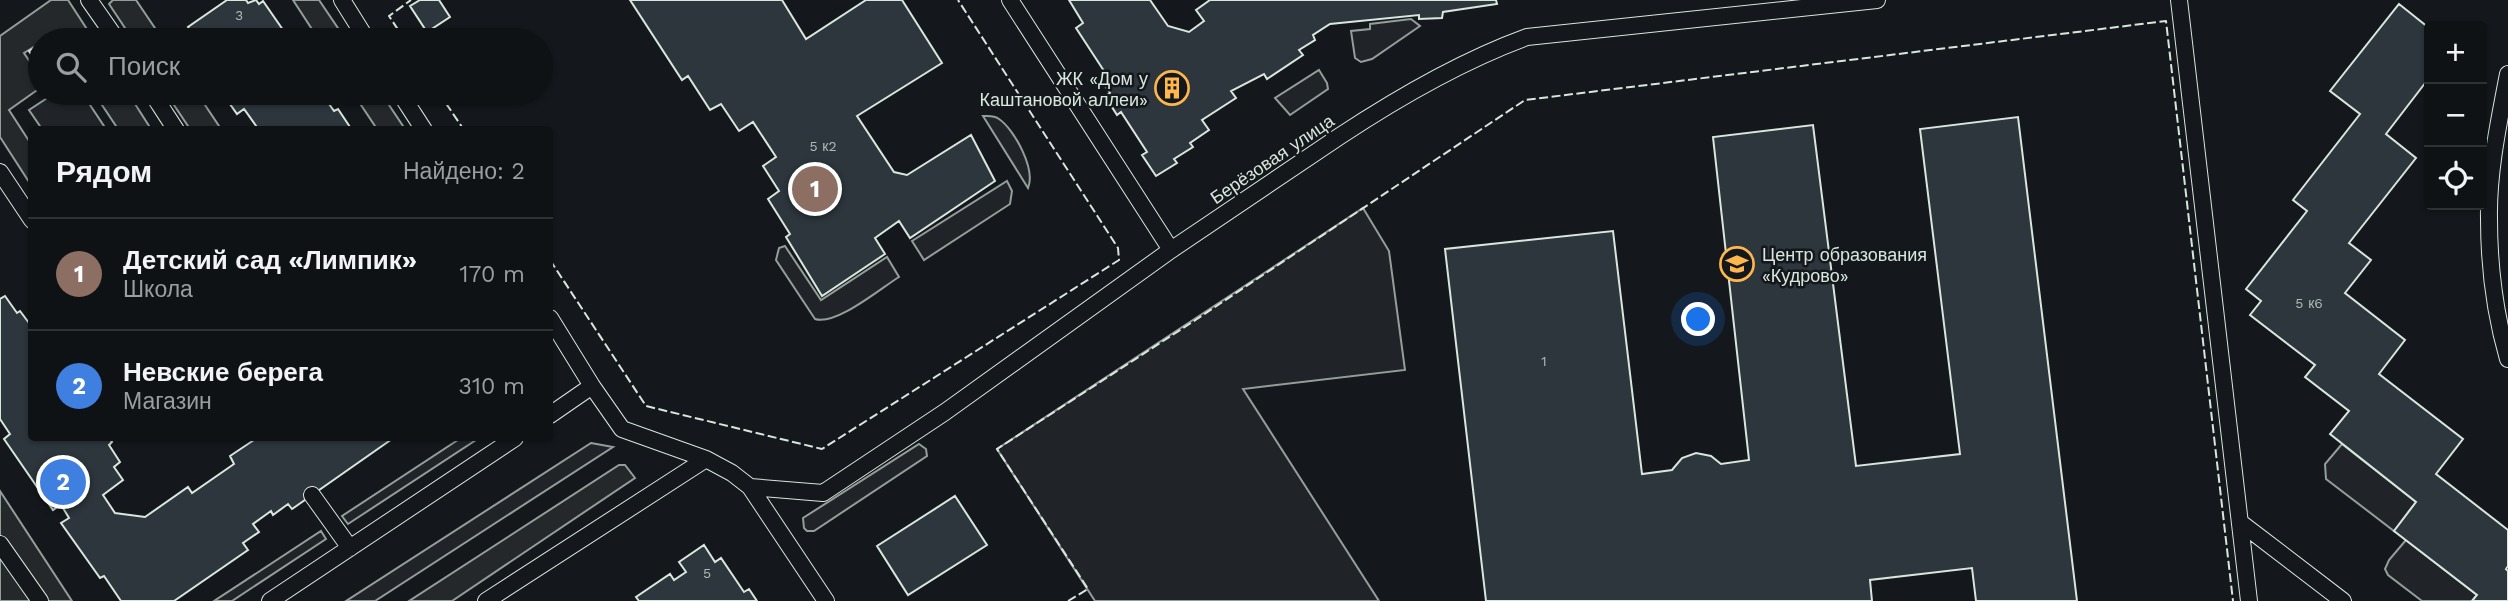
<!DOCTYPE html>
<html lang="ru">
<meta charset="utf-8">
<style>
body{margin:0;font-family:"Work Sans",sans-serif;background:#181b1e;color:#f1f3f6}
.controls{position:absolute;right:21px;top:21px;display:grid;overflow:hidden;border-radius:7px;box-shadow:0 2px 5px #0004}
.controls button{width:63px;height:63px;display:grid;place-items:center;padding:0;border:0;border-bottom:2px solid #2f3234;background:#0f1215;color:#f1f3f6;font:35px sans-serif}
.you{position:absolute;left:1699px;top:320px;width:24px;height:24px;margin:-18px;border:5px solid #fff;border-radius:50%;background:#1a73e8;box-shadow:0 0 0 10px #1a73e833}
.badge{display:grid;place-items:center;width:46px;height:46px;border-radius:50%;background:#ffb74d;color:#fff;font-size:23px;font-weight:700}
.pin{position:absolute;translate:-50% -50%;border:4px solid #fff;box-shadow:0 2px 7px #0006}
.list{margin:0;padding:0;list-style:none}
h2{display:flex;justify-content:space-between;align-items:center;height:91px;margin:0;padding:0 28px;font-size:30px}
h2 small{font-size:23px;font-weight:400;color:#9b9ea0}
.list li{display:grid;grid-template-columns:46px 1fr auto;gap:21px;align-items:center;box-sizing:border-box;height:112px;padding:0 28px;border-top:2px solid #2f3234}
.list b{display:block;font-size:26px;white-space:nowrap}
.list p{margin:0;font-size:23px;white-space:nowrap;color:#9b9ea0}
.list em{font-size:23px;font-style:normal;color:#9b9ea0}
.icon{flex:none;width:38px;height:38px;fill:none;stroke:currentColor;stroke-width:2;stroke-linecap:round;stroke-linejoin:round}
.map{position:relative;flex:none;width:2508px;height:601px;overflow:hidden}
.search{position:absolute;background:#0f1215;box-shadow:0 2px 5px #0004;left:28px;top:28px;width:525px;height:77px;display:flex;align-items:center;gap:18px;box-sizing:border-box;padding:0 24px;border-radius:38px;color:#9b9ea0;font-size:26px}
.panel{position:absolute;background:#0f1215;box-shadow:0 2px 5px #0004;left:28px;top:126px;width:525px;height:315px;border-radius:7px}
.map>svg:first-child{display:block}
</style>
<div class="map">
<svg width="2508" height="601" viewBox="0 0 2508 601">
<rect width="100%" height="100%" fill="#14181c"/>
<path fill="#202428" stroke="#939e99" stroke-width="2" d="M1411,19L1420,26L1372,59L1361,62L1355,58L1351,31L1370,29V24Z
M1319,70L1327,83L1328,89L1290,115L1275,98Z
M55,93H82L106,129H42L29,110Z
M983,116C988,116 994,115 999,119C1014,129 1036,169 1028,188Z
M1007,181L1012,191L1010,204L924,260L912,241Z
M1363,208L1389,251L1405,370L1243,389L1379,601H1095L997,449Z
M785,246L821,300L887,257L899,277C881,288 836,326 815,319L776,260L779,248Z
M461,438H479L348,524L342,516Z
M591,443L613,447L375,601H346Z
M919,444L926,449L927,456L814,531H807L804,528L803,518Z
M2342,444L2416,502L2394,531L2326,479L2325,464Z
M321,531L326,539L232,601H214Z
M2406,540L2477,595L2472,601H2422L2388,575L2385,569L2389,560Z"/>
<path fill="#24282b" stroke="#939e99" stroke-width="2" d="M51,0H68L94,40H61L56,33L40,40V43L24,53L40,77V88L9,110L31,144V185L0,137V36Z
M113,0H136L163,40H133L109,4Z
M293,0H319L346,40H319Z
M94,93H128L151,129H118Z
M166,93H197L221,129H190Z
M353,93H381L405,129H377Z
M619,465H625L635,478L452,601H409Z
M0,491L72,601H0Z"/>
<path fill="#2c363c" stroke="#d8e6dc" stroke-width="2" d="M227,0H246L248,3L256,0L259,4L263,1L290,40H187L194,35L188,27Z
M420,0H439L450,17L427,32L410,6Z
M630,0H782L806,39L866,0H902L942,63L857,116L894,172L907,175L971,135L995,181L910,238L899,221L875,238L885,254L822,296L786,237L790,234L768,199L779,191L763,166L776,157L753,122L739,131L721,104L710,110L688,76L682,80Z
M1069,0H1150L1168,26L1189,32L1204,21L1196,10L1210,0H1496L1497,4L1443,12L1442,18L1419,19V15L1330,24L1313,35L1315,40L1299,50L1303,55L1267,79L1264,74L1231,91L1236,98L1202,120L1209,130L1190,143L1193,147L1174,159L1177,163L1156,176L1142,155L1147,152L1121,112L1117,115L1105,96L1110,93L1100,79L1106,74L1076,28L1083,23Z
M2399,4L2429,28V78L2386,134L2416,158L2349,243L2371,260L2345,293L2405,340L2379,374L2463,439L2436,474L2508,530V566L2506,569L2508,571V601H2472L2477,595L2394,531L2416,502L2330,434L2349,411L2305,377L2315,365L2250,315L2261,301L2246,289L2307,211L2293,200L2360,114L2330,91Z
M40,44V68L29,51Z
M211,93H312L315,98L322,94L334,111L338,109L352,130H259L244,109L237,114L225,97L217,102Z
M2018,117L2077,601H1976L1972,568L1870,580L1872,601H1486L1445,249L1613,231L1642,474L1672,470L1682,458L1696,453L1711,456L1721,464L1749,460L1713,137L1813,125L1856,466L1960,454L1920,129Z
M5,296L17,313L20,311L32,327V438H109L112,442L109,445L120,462L114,467L123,480L103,495L115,513L145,517L188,487L192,493L234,464L230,456L257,438L392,439L292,509L288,504L273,515L271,511L253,524L259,532L243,543L248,550L174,601H121L104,576L100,578L61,523L69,518L63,508L60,505L53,510L4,439L10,434L0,419V299Z
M955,496L987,545L908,595L877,546Z
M704,545L715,562L721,558L744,592L749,589L757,601H639L636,597L670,574L674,580L686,572L679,562Z"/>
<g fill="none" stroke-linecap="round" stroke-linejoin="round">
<g stroke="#d8e6dc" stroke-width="18">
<path id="service" d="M89,0L117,40
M342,0L367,40
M1010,0L1171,250
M2179,0L2249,601
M2508,74C2499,121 2488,172 2489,219C2489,266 2495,314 2508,359
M152,93L176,130
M400,93L424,130
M0,172L32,220
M550,318L592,386L622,429L706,459L732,473L750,487L826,601
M550,415L592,386
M750,487L823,493L945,412L1171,250L1340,136C1396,99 1464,60 1527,37L1877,0
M312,495L350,548
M2241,523L2343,601
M0,544L40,601
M270,601L515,438
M486,601L706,459"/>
</g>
<use href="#service" stroke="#14181c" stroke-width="16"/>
<path stroke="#d8e6dc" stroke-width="2" stroke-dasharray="9 3.5" stroke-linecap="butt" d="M405,40L389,16L411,0
M439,93L464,130
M550,260L646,406L822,449L1119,260L1118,248L958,0
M1068,601L1088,589L997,449L1197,319L1525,100L2166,21L2233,601"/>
</g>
<defs>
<g id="building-ring" transform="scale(1.75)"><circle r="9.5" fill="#14181c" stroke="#ffb74d" stroke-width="1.5"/><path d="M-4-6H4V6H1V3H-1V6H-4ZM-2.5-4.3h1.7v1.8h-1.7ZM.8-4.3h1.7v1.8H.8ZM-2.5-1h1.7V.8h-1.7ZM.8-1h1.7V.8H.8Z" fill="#ffb74d"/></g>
<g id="school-ring" transform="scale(1.75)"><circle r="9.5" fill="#14181c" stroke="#ffb74d" stroke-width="1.5"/><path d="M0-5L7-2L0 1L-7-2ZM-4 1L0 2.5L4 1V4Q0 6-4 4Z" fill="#ffb74d"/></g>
</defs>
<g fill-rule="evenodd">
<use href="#building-ring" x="1172" y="88"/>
<use href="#school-ring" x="1737" y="264"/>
</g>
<g text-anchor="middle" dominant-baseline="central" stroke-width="5" stroke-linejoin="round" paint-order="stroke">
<g font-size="14" fill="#adbab4">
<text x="239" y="15">3</text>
<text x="823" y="146">5 к2</text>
<text x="2309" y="303">5 к6</text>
<text x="1544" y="361">1</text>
<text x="707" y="573">5</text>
</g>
<g font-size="18" fill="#d8e6dc" stroke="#14181c" text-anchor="end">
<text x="1148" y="78">ЖК «Дом у<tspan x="1148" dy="21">Каштановой аллеи»</tspan></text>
<text x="1762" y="254" text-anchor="start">Центр образования<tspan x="1762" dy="21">«Кудрово»</tspan></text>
</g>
<g font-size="18" fill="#d8e6dc" stroke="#14181c">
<text transform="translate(1272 159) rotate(-34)">Берёзовая улица</text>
</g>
</g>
</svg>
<div class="controls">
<button>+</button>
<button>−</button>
<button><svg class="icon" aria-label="locate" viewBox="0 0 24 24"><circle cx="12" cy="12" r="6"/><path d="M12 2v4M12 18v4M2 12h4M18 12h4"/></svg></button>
</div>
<div class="you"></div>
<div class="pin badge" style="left:815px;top:189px;background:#8d6e63">1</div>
<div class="pin badge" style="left:63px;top:482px;background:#3f7fe0">2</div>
<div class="search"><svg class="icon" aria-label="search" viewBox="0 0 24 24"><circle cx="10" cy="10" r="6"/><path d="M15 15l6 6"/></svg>Поиск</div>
<section class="panel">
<h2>Рядом<small>Найдено: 2</small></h2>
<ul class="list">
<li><span class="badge" style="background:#8d6e63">1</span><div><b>Детский сад «Лимпик»</b><p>Школа</p></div><em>170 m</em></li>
<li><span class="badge" style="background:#3f7fe0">2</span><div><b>Невские берега</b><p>Магазин</p></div><em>310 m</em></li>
</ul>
</section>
</div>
